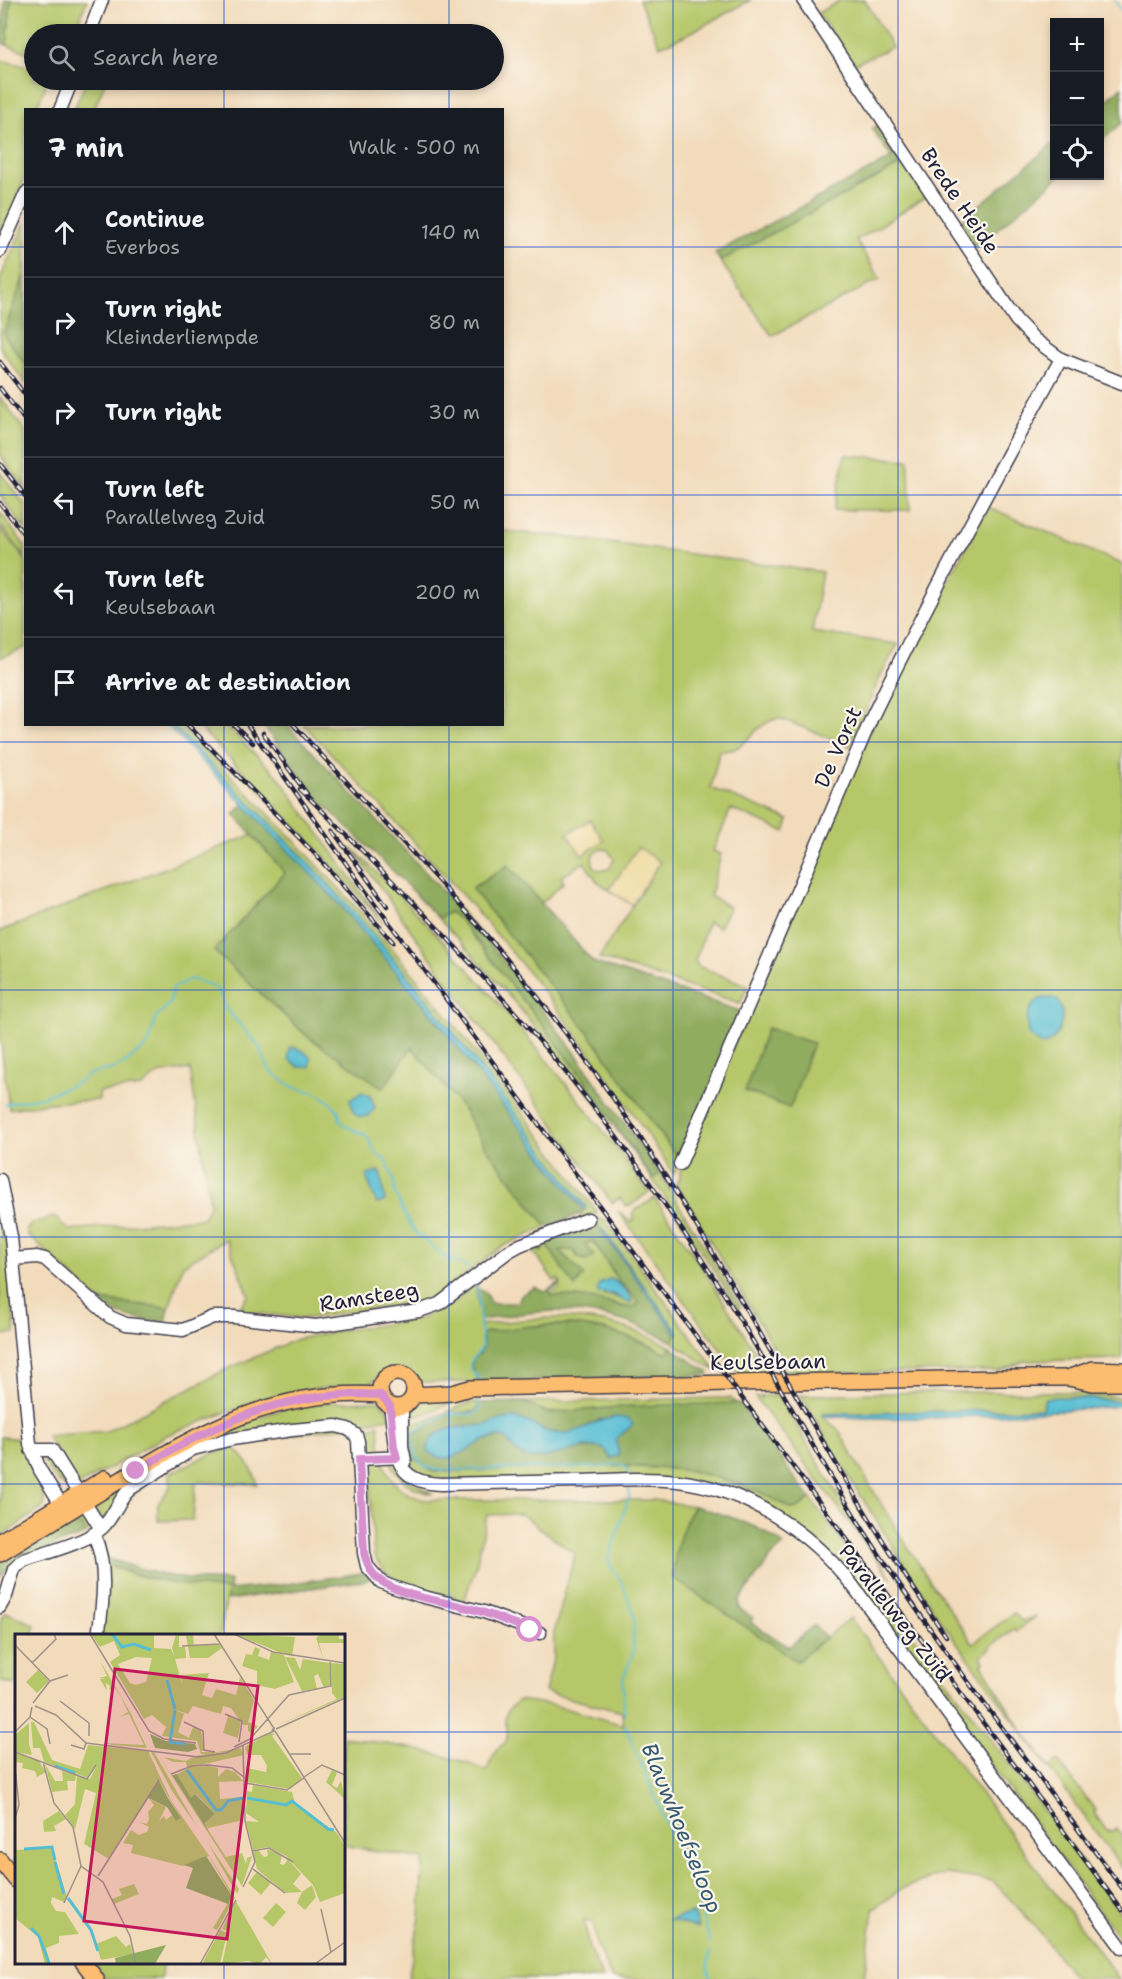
<!DOCTYPE html>
<meta charset="utf-8">
<style>
body{margin:0;font-family:"Shantell Sans",sans-serif;background:#20242c;color:#f1f3f6}
.controls{position:absolute;right:18px;top:18px;display:grid;overflow:hidden;border-radius:0px;box-shadow:0 3px 9px #0003}
.controls button{width:54px;height:54px;display:grid;place-items:center;padding:0;border:0;border-bottom:2px solid #363941;background:#171b24;color:#f1f3f6;font:30px sans-serif}
.stop{position:absolute;width:18px;height:18px;margin:-14px;border:4px solid #d690ce;border-radius:50%;background:#fff}
.stop.end{background:#d690ce;border-color:#fff;box-shadow:0 2px 6px #0008}
.list{margin:0;padding:0;list-style:none}
h2{display:flex;justify-content:space-between;align-items:center;height:78px;margin:0;padding:0 24px;font-size:26px}
h2 small{font-size:20px;font-weight:400;color:#9ea1a6}
.list li{display:grid;grid-template-columns:39px 1fr auto;gap:18px;align-items:center;box-sizing:border-box;height:90px;padding:0 24px;border-top:2px solid #363941}
.list b{display:block;font-size:22px;white-space:nowrap}
.list p{margin:0;font-size:20px;white-space:nowrap;color:#9ea1a6}
.list em{font-size:20px;font-style:normal;color:#9ea1a6}
.icon{flex:none;width:33px;height:33px;fill:none;stroke:currentColor;stroke-width:2;stroke-linecap:round;stroke-linejoin:round}
.map{position:relative;flex:none;width:1122px;height:1979px;overflow:hidden}
.search{position:absolute;background:#171b24;box-shadow:0 3px 9px #0003;left:24px;top:24px;width:480px;height:66px;display:flex;align-items:center;gap:15px;box-sizing:border-box;padding:0 21px;border-radius:33px;color:#9ea1a6;font-size:22px}
.panel{position:absolute;background:#171b24;box-shadow:0 3px 9px #0003;left:24px;top:108px;width:480px;height:618px;border-radius:0px}
.map>svg:first-child{display:block}
</style>
<div class="map">
<svg width="1122" height="1979" viewBox="0 0 1122 1979">
<rect width="100%" height="100%" fill="#fbf7ec"/>
<filter id="ink" filterUnits="userSpaceOnUse"><feTurbulence type="fractalNoise" baseFrequency=".0167" numOctaves="2"/><feDisplacementMap in="SourceGraphic" scale="12" xChannelSelector="R" yChannelSelector="G"/><feConvolveMatrix kernelMatrix="1 2 1 2 8 2 1 2 1" color-interpolation-filters="sRGB"/></filter>
<filter id="wash" filterUnits="userSpaceOnUse"><feTurbulence type="fractalNoise" baseFrequency=".008" numOctaves="4" result="noise"/><feDisplacementMap in="SourceGraphic" scale="24" xChannelSelector="R" yChannelSelector="G"/><feGaussianBlur stdDeviation="1.35" result="paint"/><feColorMatrix in="noise" values="0 0 0 0 0 0 0 0 0 0 0 0 0 0 0 0 0 1.4 0 .05"/><feComposite in="paint" operator="in"/></filter>
<g filter="url(#wash)">
<rect width="100%" height="100%" fill="#f2dbbb"/>
<path fill="#b6c76a" stroke="#6c7452" stroke-width="1.5" fill-rule="evenodd" d="M11,0H87L80,19L71,34H34V55L7,45Z
M639,0H751L686,35L660,46Z
M841,0H865L892,47L852,65L818,13Z
M0,60L34,68V80H48L36,109L26,110L25,177L0,238Z
M87,80H106L94,109H74Z
M904,163L926,197C902,210 881,227 856,240L880,279L772,336L720,261Z
M25,222V273L4,332L5,336L25,364V383L0,348V279Z
M0,397L25,431V488L0,455Z
M845,455L909,460L910,510H834Z
M0,472L25,505V529L0,495Z
M988,507L1122,564V1359L1025,1361L1000,1371L789,1373L676,1183L680,1179V1169L871,728L909,653Z
M0,512L25,546V557L0,524Z
M0,528L26,561L25,648L0,658Z
M503,531L566,537L822,572L812,632L898,644L882,673L850,746L779,718C756,723 750,743 734,749C730,751 724,751 719,751L711,788L789,820L785,832L731,809L713,851L721,854L710,896L730,907L719,927L708,922L695,961L698,966L748,986L740,1003L599,958L660,862L638,848L609,890L597,881L584,862L561,877L564,882L542,903L508,865L472,888L588,1032L675,1154L681,1155L674,1174C621,1094 566,1016 504,943C440,867 371,796 304,725L502,724ZM601,849L608,850L614,859L610,868C599,874 590,867 593,855Z
M172,725H180C247,792 315,859 377,931C455,1022 527,1118 598,1213L582,1219L580,1214L586,1207C509,1105 429,996 341,898C287,838 228,782 172,725Z
M197,725H225L278,776L383,923L318,849Z
M252,835L285,873L214,951L307,1036L383,1088L412,1047L461,1106L487,1149L547,1227L501,1247L445,1291L428,1301L308,1318C283,1318 260,1311 236,1312L249,1295L226,1239L183,1265L169,1308L98,1300L28,1235L27,1229L33,1223L54,1217L69,1230L203,1218L210,1204L190,1069L158,1074L142,1087L99,1092V1100L49,1103L9,1109L0,1035V931Z
M352,848C459,952 559,1069 649,1192L630,1206H627L620,1198L612,1203L445,978Z
M450,912L461,921C529,1004 593,1089 653,1178L660,1174L741,1307L738,1309C651,1168 552,1037 438,918Z
M655,1198L702,1267L768,1372L767,1375H746L744,1373L745,1376H740L618,1211L631,1222L634,1220L632,1215L634,1211Z
M597,1219L605,1220L716,1370L709,1367L673,1342L678,1332L593,1220Z
M0,1224L6,1227L15,1334L0,1335Z
M593,1241L618,1280L639,1303L635,1307L628,1308L612,1303L552,1296L551,1294L560,1288L559,1285L561,1284L558,1279L554,1281L537,1256L528,1250L513,1255L521,1246H543L546,1244L553,1253L571,1263L560,1251L573,1250L578,1257L584,1244ZM617,1282L632,1302C621,1302 617,1294 604,1295Z
M475,1283L481,1325C554,1315 604,1311 671,1347L667,1353C637,1338 603,1327 569,1325C540,1323 511,1329 482,1334C483,1345 483,1350 474,1358V1372L479,1382H422L410,1372L397,1368L388,1371L370,1383L298,1391L259,1400L167,1435L78,1486L47,1436L107,1431L225,1370L297,1339L343,1330L417,1320L453,1303Z
M933,1392H1070L1122,1397V1401L1070,1397L1045,1398L1043,1409L823,1414C826,1423 837,1425 841,1434C880,1506 925,1576 973,1643L1014,1613L1022,1621L1037,1616L1016,1631L1014,1629L990,1647L991,1649L981,1656L984,1662L982,1665L1023,1732L1049,1767L1058,1761L1096,1811L1094,1813L1107,1831H1112L1116,1828L1122,1834V1868L934,1611L855,1487L801,1395Z
M480,1396L457,1400L425,1414L406,1417C408,1390 460,1396 480,1396Z
M761,1396H779L853,1521L892,1579L755,1397H760L762,1399Z
M730,1398L738,1405L632,1406L549,1413L523,1402Z
M380,1401L387,1409L391,1418L368,1421L355,1431L348,1426L184,1451L104,1519H102L88,1504L193,1440L300,1403Z
M469,1403H480L479,1409L469,1414L458,1413L412,1435L433,1472L603,1466L662,1468L691,1471L729,1481L758,1491L792,1509L799,1507L810,1498L1122,1915V1941L842,1565L718,1485L441,1480C402,1471 409,1459 406,1424L427,1420Z
M379,1425L381,1454L365,1455L360,1438L372,1427Z
M0,1437L24,1439C26,1448 28,1458 31,1467C36,1480 46,1492 44,1507L0,1537Z
M235,1448C244,1458 255,1470 257,1484L196,1482L193,1520L158,1521V1504L170,1487V1473L215,1452Z
M40,1454H48L69,1488C55,1483 45,1467 40,1454Z
M383,1460C389,1482 403,1495 425,1500H654L694,1506L686,1519L674,1578L797,1661L850,1618L1119,1979H1075L1035,1926L993,1881L947,1874L937,1876L901,1889L873,1910L864,1979H612L598,1948L593,1923L584,1920L589,1948L603,1979H408L420,1917L423,1859L344,1845V1737C387,1744 447,1752 486,1771C490,1764 493,1755 497,1749C501,1745 506,1745 507,1738C510,1717 495,1722 518,1700L553,1705L623,1725L622,1712L545,1692L554,1656V1633L575,1554L521,1514L487,1515L477,1563L464,1601C430,1586 393,1594 374,1555L368,1461Z
M390,1460L396,1461L414,1483L433,1494C413,1491 398,1480 390,1460Z
M83,1507L91,1523V1528L86,1534L63,1519Z
M105,1564L135,1575L169,1583L228,1590L220,1635L101,1636Z
M6,1612L35,1625L32,1634L37,1635L16,1636V1685L0,1681V1622Z
M93,1963H162L161,1979H106Z"/>
<path fill="#90ac5e" stroke="#59674c" stroke-width="1.5" fill-rule="evenodd" d="M5,0H11L7,45L1,43Z
M1122,87V123L1100,142V106Z
M879,124L904,163L720,261L715,253L892,158L872,129Z
M1054,143V176H1060L975,248L958,223Z
M25,273L26,364H25L5,336L4,332Z
M263,725H287L430,877L495,950L571,1047L660,1174L653,1179L583,1077L461,921L450,912L438,918L399,877L318,799Z
M244,804L337,901L395,969L465,1056L584,1210L580,1214L547,1227L487,1149L461,1106L412,1047L383,1088L307,1036L214,951L285,873L234,814Z
M508,865L593,962L743,1012L681,1155L675,1154L588,1032L472,889Z
M767,1028L813,1043L790,1108L745,1091Z
M593,1220L677,1333L673,1342C638,1323 599,1311 558,1311C532,1311 506,1316 480,1320L477,1288L486,1293L490,1303H518L520,1296L535,1287L545,1292L560,1282L561,1284L549,1291L552,1296C567,1296 582,1297 596,1300C609,1302 623,1309 635,1307L639,1302L618,1280L593,1241L585,1244L594,1255L587,1261L578,1257L573,1250L560,1251L584,1275L575,1287L546,1244L543,1246L544,1249L541,1252L532,1247Z
M98,1300L169,1308L166,1322C134,1319 124,1321 98,1300Z
M570,1325C604,1328 636,1338 666,1353L671,1347L709,1373L708,1375L479,1382L471,1365L474,1358L480,1353L483,1346L482,1333L530,1326Z
M523,1402L549,1413L632,1406L739,1403L810,1498L799,1507L792,1509L758,1491L729,1481L691,1471L662,1468L625,1466L433,1472L412,1457V1435C424,1426 438,1418 452,1414C460,1411 468,1414 476,1411L480,1403ZM601,1419L626,1430L621,1432L615,1440L620,1455L611,1458L605,1450L599,1447L575,1449L502,1437L486,1440L446,1430C489,1417 521,1436 562,1434C577,1433 589,1425 601,1419Z
M694,1506C725,1515 758,1524 784,1545L771,1557L739,1601V1608L753,1618L750,1622L789,1647L814,1625L826,1637L797,1661L673,1578C674,1552 681,1528 694,1506Z
M63,1519L83,1526L86,1534C62,1543 17,1555 1,1576L0,1557Z
M105,1558L159,1574L187,1579L230,1581L229,1590L280,1585L368,1572L370,1576L368,1580L227,1600L228,1590C182,1586 149,1580 105,1564Z"/>
<path fill="#eeda9e" stroke="#887e6c" stroke-width="1.5" d="M590,820L604,841L582,855L567,834Z
M638,847L660,862L632,905L609,890Z"/>
<path fill="#56bed3" stroke="#3c7087" stroke-width="1.5" d="M167,725H172C228,782 287,838 341,898C429,996 509,1104 586,1207L584,1210L432,1014L337,901Z
M1042,998H1054L1059,1002C1067,1016 1059,1042 1042,1045L1028,1035C1026,1018 1026,1007 1042,998Z
M291,1047C300,1048 304,1051 311,1058L310,1067H299L288,1058Z
M362,1092L370,1096L375,1107L369,1116L360,1117L354,1113L350,1100Z
M380,1171L385,1201L377,1204L366,1176Z
M598,1226L605,1232L678,1332H675Z
M610,1279C618,1282 630,1293 632,1302H626L613,1294L598,1293V1288L600,1283Z
M1059,1397L1122,1401V1406C1023,1413 923,1423 823,1416V1414L1042,1409L1045,1398Z
M617,1417L628,1419L633,1424C621,1439 611,1431 620,1455L611,1458C608,1454 606,1449 601,1448C570,1439 529,1482 506,1438C477,1430 456,1475 428,1451C428,1424 469,1427 485,1425C494,1423 503,1417 512,1418C531,1418 542,1436 565,1433C585,1431 595,1419 617,1417Z
M693,1913L698,1928L669,1920Z"/>
<g fill="none" stroke-linecap="round" stroke-linejoin="round">
<path stroke="#56bed3" stroke-width="2" d="M1114,0L1122,11
M6,1104L42,1097L77,1083L90,1074L116,1068L127,1062L149,1044L155,1019L170,1003L172,989L190,979L211,985L218,990L226,1009L258,1045L268,1068L275,1075L293,1087L316,1093L329,1101L339,1112L340,1120L344,1125L367,1136L374,1151L387,1162L394,1182L395,1193L409,1223L416,1233L446,1258L462,1263L469,1269
M477,1282L482,1347C473,1361 462,1363 479,1378V1381
M479,1393L480,1408L474,1414H448L413,1432C413,1455 417,1470 443,1470L604,1467L618,1464L626,1467L629,1475
M624,1715L623,1679L633,1654L634,1614L622,1582L611,1567L608,1560L629,1497V1484
M625,1725L696,1894L710,1943
M710,1952L708,1966L711,1979"/>
</g>
</g>
<g filter="url(#ink)">
<g fill="none" stroke-linecap="round" stroke-linejoin="round">
<g stroke="#413e4e" stroke-width="15">
<path id="minor" d="M803,0L1016,320L1034,339L1061,359L1122,383
M89,34L102,0
M60,110L72,80
M0,251L26,193
M680,1164L872,717C931,595 995,477 1061,359
M0,1180L11,1237L30,1444L40,1470L66,1512
M13,1259L37,1257L45,1259L110,1317L126,1324L183,1330L213,1317H234L316,1326L419,1311L439,1304L509,1251L520,1245L588,1219
M390,1406C397,1446 388,1482 441,1484C487,1483 532,1482 578,1481C611,1480 645,1477 678,1481C749,1490 809,1531 853,1586L1122,1948
M402,1406V1446L405,1461
M31,1450H52L101,1529
M359,1459L403,1457
M94,1535C108,1565 103,1604 98,1636
M0,1607L6,1596L14,1569L24,1560C45,1553 88,1542 103,1527C114,1516 118,1500 130,1489L193,1449L232,1439L292,1430L336,1426L348,1429L356,1435L358,1441L364,1553L367,1566L381,1582L390,1586L420,1596L484,1612L540,1633"/>
</g>
<g stroke="#413e4e" stroke-width="18">
<path id="major" d="M380 1390a17 17 0 1 1 34 0a17 17 0 1 1-34 0Z
M1070,1377L1093,1369L1122,1370
M414,1395L452,1393L470,1388L1000,1378H1068L1093,1383H1122
M0,1541L105,1478
M0,1554C39,1530 78,1506 117,1482C204,1430 275,1388 381,1395
M0,1860L16,1880
M83,1962L96,1979"/>
</g>
<use href="#minor" stroke="#fff" stroke-width="12"/>
<use href="#major" stroke="#fcbd6f" stroke-width="15"/>
<g stroke="#22223b" stroke-width="4.5">
<path id="rail" d="M0,362L26,396
M0,388L26,422
M0,464L26,497
M0,503L26,537
M187,724L315,854L393,942
M233,724L253,743
M247,724L362,886L1122,1910
M293,724C353,790 415,853 473,920C529,983 581,1051 629,1121C743,1288 830,1471 946,1636
M263,733L307,794
M300,789C411,898 518,1007 612,1131C659,1194 703,1259 744,1326C783,1392 819,1459 859,1523C940,1650 1033,1768 1122,1888
M333,831L387,906"/>
</g>
<use href="#rail" stroke="#fbf7ec" stroke-width="2" stroke-dasharray="7" stroke-linecap="butt"/>
</g>
</g>
<g fill="none" stroke-linecap="round" stroke-linejoin="round" filter="url(#ink)">
<path stroke="#d690ce" stroke-width="8" d="M136,1471C214,1423 287,1389 381,1395L390,1406L394,1447L397,1458L359,1459L364,1553C367,1565 373,1577 384,1583C407,1597 438,1600 464,1607C487,1612 508,1622 530,1630"/>
</g>
<path fill="none" stroke="#1d4ed8" stroke-width="1.5" stroke-opacity="0.55" d="M224,0V34M449,0V34M673,0V1979M898,0V1979M224,80V110M449,80V110M0,247H26M502,247H1122M0,495H26M502,495H1122M224,724V1636M449,724V1979M0,742H1122M0,990H1122M0,1237H1122M0,1484H1122M0,1732H16M344,1732H1122M224,1962V1979"/>
<g text-anchor="middle" dominant-baseline="central" stroke-width="4.5" stroke-linejoin="round" paint-order="stroke">
<g font-size="21" fill="#22223b" stroke="#fbf7ec">
<text transform="translate(960 201) rotate(56)">Brede Heide</text>
<text transform="translate(838 747) rotate(-66)">De Vorst</text>
<text transform="translate(369 1297) rotate(-9)">Ramsteeg</text>
<text transform="translate(768 1362) rotate(-1)">Keulsebaan</text>
<text transform="translate(895 1613) rotate(52)">Parallelweg Zuid</text>
</g>
<g font-size="22" font-style="italic" fill="#345970" stroke="#fbf7ec">
<text transform="translate(682 1828) rotate(68)">Blauwhoefseloop</text>
</g>
</g>
<g transform="translate(15 1634)">
<rect width="330" height="330" fill="#f2dbbb"/>
<path d="M76,0H139V14L156,15L160,24L157,14L161,0H178L179,12L205,10L207,14L193,24H175L171,2H164V13H170L171,20V24L160,25L167,50L166,41L194,39L187,61L197,64L201,55L221,61L225,43L239,66L233,88L243,92L237,99L233,97V91H228L216,74L208,72L206,80L178,72L173,80L160,76L169,80L163,98L174,104L178,93L186,97L189,116L185,118H210L186,120L182,107L147,102L151,93L137,81L129,85L95,28L105,21L99,7L85,13ZM121,23L137,24L131,48L121,51L115,49L103,30ZM220,0L280,3L277,22L266,19ZM306,0H324V5H330V9H304L309,27L301,4ZM240,13L245,15L243,22L249,24L254,26L256,18L269,21L279,48L260,55L242,51V37L227,32L231,20L237,21ZM270,23L280,24L285,36L288,25L314,29L316,51L309,54L303,40L299,42L302,55L287,57ZM85,27L93,40L116,80L132,114L98,111L88,109L129,111L114,80L105,83L113,78L106,63L100,54L94,56L95,52L91,49L92,57L85,45H91L84,44L92,42ZM316,29L330,30V63L261,92L322,65L317,59ZM23,36L34,47L22,59L11,48ZM213,82L226,87L223,104L208,99ZM16,88H19L37,126L65,135L73,111L133,117L157,168L197,226L220,264L202,296L198,294L217,262L194,222L168,232L116,219L118,211L108,209L116,196L124,201L132,198L134,193L124,188L132,190L134,185L133,178L139,171L134,165L151,173L144,187L149,182L151,186L157,181L161,186L166,184L144,147L94,225L69,210L81,159L70,155L60,195L50,181L60,170L62,142L75,145L82,131L73,144L29,128L25,114H18ZM14,89V110L17,121L0,118V101ZM255,99L260,100L257,102L287,144L275,155L231,148V134L251,138L252,132L246,121H232L230,113ZM226,114L229,121L172,134L171,128H158L148,123L171,127L180,122ZM136,118H139L181,191L157,157ZM0,119L23,126L31,138L22,143L20,137L7,134L8,129L0,128ZM142,119L211,223L227,219L231,230L232,224L237,222L227,252ZM30,130L40,147H48L47,137L61,141L60,147H52L53,156L37,158ZM194,132L203,134V143L211,135L220,138L228,147L204,148L205,165L228,163V186L193,194L190,189L200,180L181,160L176,165L162,140L176,133ZM317,136L322,139L317,151L322,154L326,147L330,165L311,148ZM238,151L277,158L280,170L321,198L330,212V259L305,268L298,251L271,222L253,213L238,216L231,187L244,188L231,179L232,157L237,158ZM44,177L51,185L39,192L41,197L29,198L28,187ZM193,209L224,255L222,260L204,229ZM37,214L52,263L49,268L37,263L36,269L41,277L50,278L64,300L44,302V309L31,314L35,329L30,330L23,303L0,284V216ZM252,215L267,221L265,230L269,231L273,225L286,240L278,250L287,258L297,251L301,263L290,276L282,269L287,258L270,259L242,235L238,218L243,216L249,223L253,222ZM242,238L256,249L246,261L233,249ZM119,250L124,260L99,270L97,265L107,261L104,255ZM221,266L222,269L257,330L251,323L245,330L233,327L207,330L217,284L213,297L207,295ZM261,269L271,278L258,293L248,284ZM205,296L212,299L205,330H187ZM101,302L111,313L115,310L118,320L86,326L81,310Z" fill="#b6c76a" fill-rule="evenodd"/>
<path d="M135,100L151,107L180,110L182,115L173,118L140,114ZM162,140L176,164L180,160L200,180L190,189L194,198L157,141ZM144,147L153,164L166,184L161,187L152,173L133,164ZM191,222L217,262L213,270L171,254L178,234L169,231ZM151,311L140,330H101L100,324Z" fill="#90ac5e"/>
<path fill="none" stroke="#56bed3" stroke-width="3" d="M97,0L107,13L119,10L136,16M152,46L160,75M160,76L155,108L170,110M40,132L60,139M172,136L201,176H206L213,167L228,164M232,164L271,171L277,167L313,195L319,196M9,215L37,213L40,226M40,228L49,260M53,264L76,296L83,317M16,294L24,302L34,329"/>
<path fill="none" stroke="#9f9188" stroke-width="1.5" d="M75,0L134,97L149,105L181,109M199,0L258,93M219,0L258,18L330,29M0,11L35,47M167,12L204,10M17,29L41,5L39,0M45,67L74,89V102M18,69L35,47L53,41M20,72L41,81L71,109L183,123L211,119L259,97V93L257,97M210,80L227,87L224,108M15,83L32,95L35,110M169,88L188,97L189,116L200,118M261,95L330,64M260,97L330,209M0,98L15,83L17,73M56,111L69,115L71,109M219,113L235,105L274,61L316,52L315,28M0,118L72,145L81,131M275,120H296M28,128L39,169L58,193L66,232L88,248L115,302L121,330M0,134L4,171L0,184M156,140L177,132L193,131L217,134L230,144M289,143L307,131L330,141M230,149L272,156L289,144M237,217L254,214L278,228M238,235L270,259M83,242L144,146M228,253L240,228L230,187L228,112M49,269L66,232M306,275L316,318M185,330L221,266M300,330L330,308"/>
<path fill="#c2185b" fill-opacity="0.15" stroke="#c2185b" stroke-width="3" d="M100,35L243,52L212,305L69,287Z"/>
<rect width="330" height="330" fill="none" stroke="#22223b" stroke-width="3"/>
</g>
</svg>
<div class="controls">
<button>+</button>
<button>−</button>
<button><svg class="icon" aria-label="locate" viewBox="0 0 24 24"><circle cx="12" cy="12" r="6"/><path d="M12 2v4M12 18v4M2 12h4M18 12h4"/></svg></button>
</div>
<div class="stop" style="left:530px;top:1630px"></div>
<div class="stop end" style="left:136px;top:1471px"></div>
<div class="search"><svg class="icon" aria-label="search" viewBox="0 0 24 24"><circle cx="10" cy="10" r="6"/><path d="M15 15l6 6"/></svg>Search here</div>
<section class="panel">
<h2>7 min<small>Walk · 500 m</small></h2>
<ul class="list">
<li><svg class="icon" aria-label="ahead" viewBox="0 0 24 24"><path d="M12 20V5M6 11l6-6 6 6"/></svg><div><b>Continue</b><p>Everbos</p></div><em>140 m</em></li>
<li><svg class="icon" aria-label="right" viewBox="0 0 24 24"><path d="M7 20v-9h11M14 6l5 5-5 5"/></svg><div><b>Turn right</b><p>Kleinderliempde</p></div><em>80 m</em></li>
<li><svg class="icon" aria-label="right" viewBox="0 0 24 24"><path d="M7 20v-9h11M14 6l5 5-5 5"/></svg><div><b>Turn right</b></div><em>30 m</em></li>
<li><svg class="icon" aria-label="left" viewBox="0 0 24 24"><path d="M17 20v-9H6M10 6l-5 5 5 5"/></svg><div><b>Turn left</b><p>Parallelweg Zuid</p></div><em>50 m</em></li>
<li><svg class="icon" aria-label="left" viewBox="0 0 24 24"><path d="M17 20v-9H6M10 6l-5 5 5 5"/></svg><div><b>Turn left</b><p>Keulsebaan</p></div><em>200 m</em></li>
<li><svg class="icon" aria-label="arrive" viewBox="0 0 24 24"><path d="M6 21V4h12l-3 4 3 4H6"/></svg><div><b>Arrive at destination</b></div></li>
</ul>
</section>
</div>
